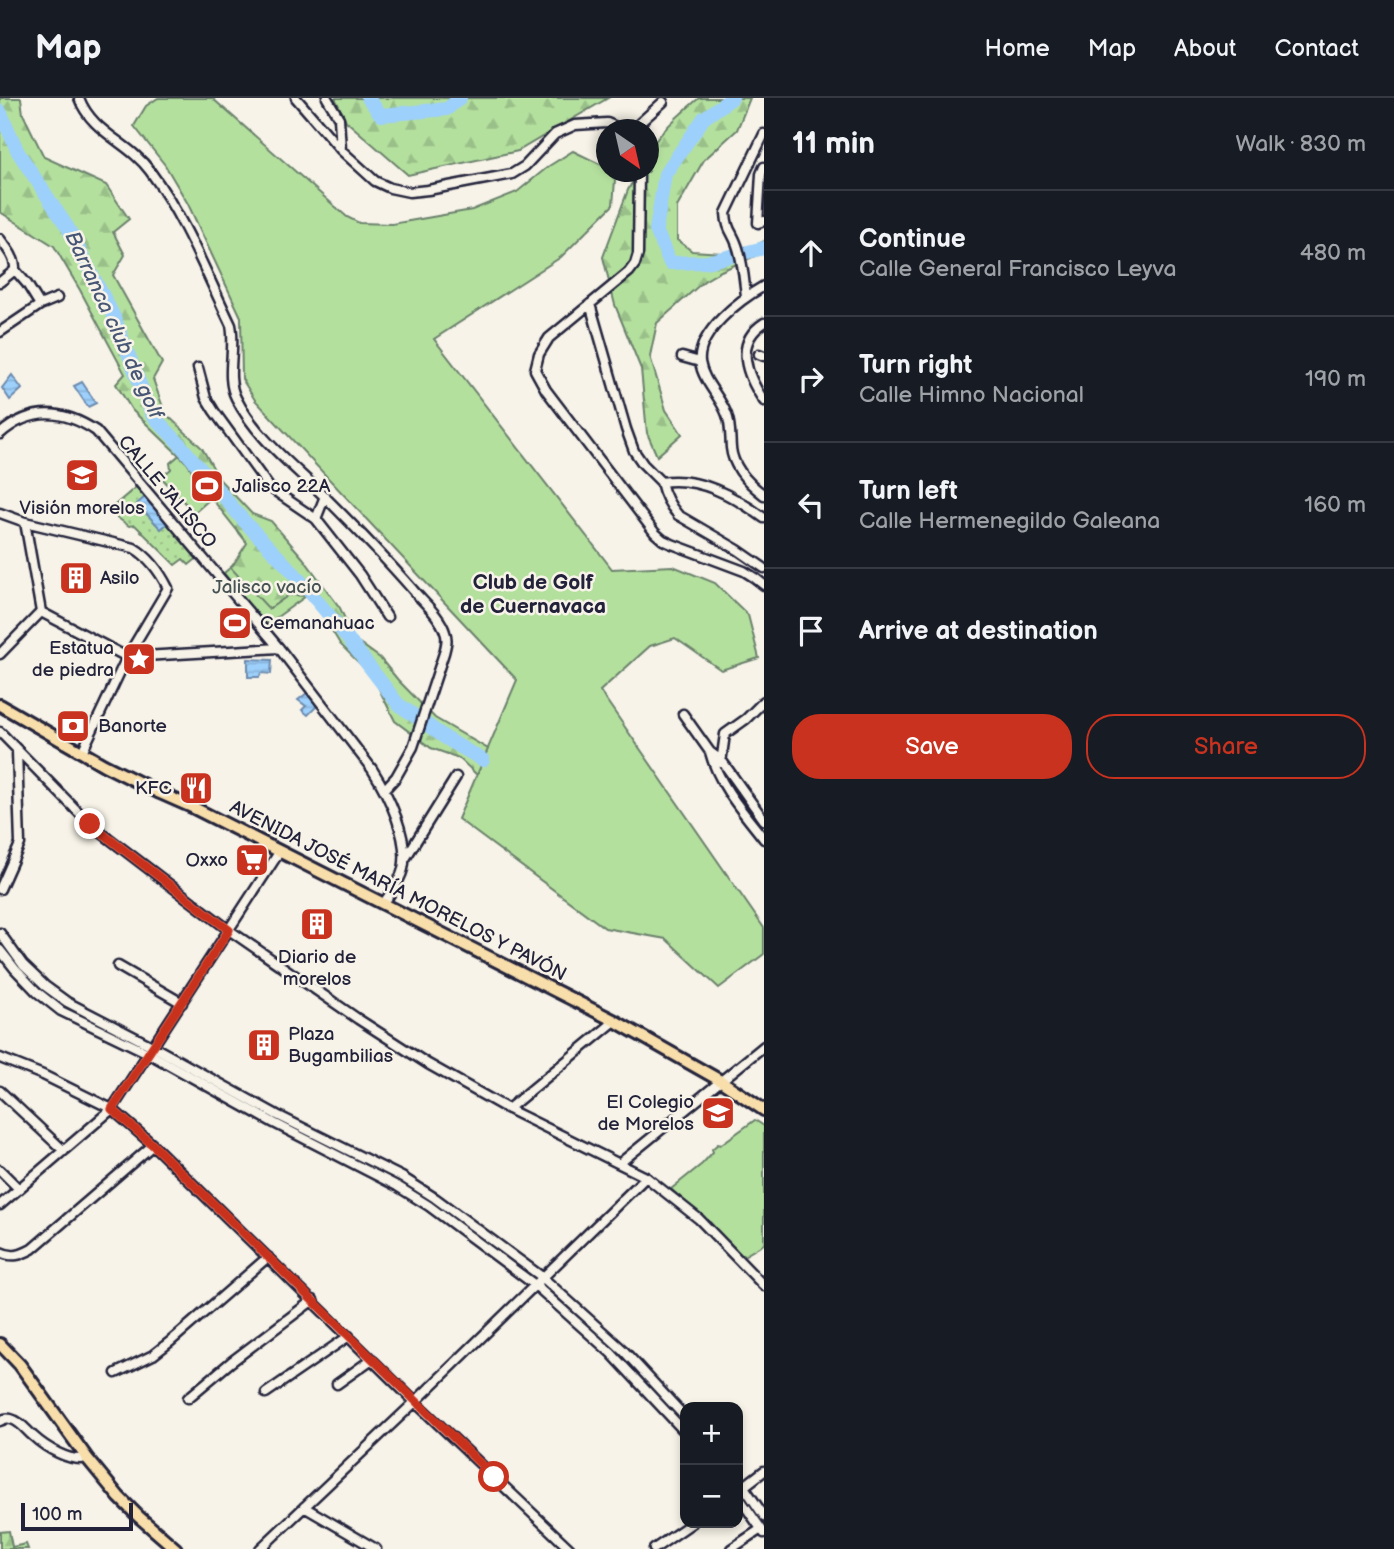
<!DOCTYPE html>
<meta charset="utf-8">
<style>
body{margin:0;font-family:"Balsamiq Sans",sans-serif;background:#20242c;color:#f1f3f6}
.controls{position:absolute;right:21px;bottom:21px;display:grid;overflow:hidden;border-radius:14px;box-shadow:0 4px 10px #0003}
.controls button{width:63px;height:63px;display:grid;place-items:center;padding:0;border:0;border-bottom:2px solid #363941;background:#171b24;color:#f1f3f6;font:35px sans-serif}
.compass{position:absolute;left:596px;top:21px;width:63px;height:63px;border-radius:50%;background:#171b24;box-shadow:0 4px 10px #0003;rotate:146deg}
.scale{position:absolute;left:21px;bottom:18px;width:112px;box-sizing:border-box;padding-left:7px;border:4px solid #22223b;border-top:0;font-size:19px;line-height:24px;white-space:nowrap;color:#22223b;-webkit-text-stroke:5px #f7f3e8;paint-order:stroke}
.stop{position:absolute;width:21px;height:21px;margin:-16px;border:5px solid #c8321e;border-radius:50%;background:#fff}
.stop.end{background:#c8321e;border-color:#fff;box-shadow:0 2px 7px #0008}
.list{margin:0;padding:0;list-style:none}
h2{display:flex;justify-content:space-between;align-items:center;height:91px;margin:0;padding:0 28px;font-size:30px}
h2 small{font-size:23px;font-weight:400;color:#9ea1a6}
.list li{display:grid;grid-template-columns:46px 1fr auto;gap:21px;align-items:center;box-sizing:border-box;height:126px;padding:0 28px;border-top:2px solid #363941}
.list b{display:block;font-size:26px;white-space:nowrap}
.list p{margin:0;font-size:23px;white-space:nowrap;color:#9ea1a6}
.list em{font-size:23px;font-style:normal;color:#9ea1a6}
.actions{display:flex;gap:14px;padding:21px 28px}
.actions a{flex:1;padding:16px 0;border:2px solid #c8321e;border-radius:28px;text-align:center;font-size:24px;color:#c8321e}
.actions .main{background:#c8321e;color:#fff}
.icon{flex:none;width:38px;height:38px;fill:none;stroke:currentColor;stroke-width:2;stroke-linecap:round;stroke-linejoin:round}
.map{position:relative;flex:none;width:764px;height:1451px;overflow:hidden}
header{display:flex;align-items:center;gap:42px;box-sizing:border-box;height:98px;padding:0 35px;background:#171b24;border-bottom:2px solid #363941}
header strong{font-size:33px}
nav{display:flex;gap:38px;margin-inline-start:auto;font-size:24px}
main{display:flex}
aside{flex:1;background:#171b24}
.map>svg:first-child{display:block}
</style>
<header>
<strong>Map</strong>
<nav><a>Home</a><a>Map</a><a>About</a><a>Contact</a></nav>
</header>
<main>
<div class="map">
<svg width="764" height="1451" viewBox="0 0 764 1451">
<defs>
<pattern id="forest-firs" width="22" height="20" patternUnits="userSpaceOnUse" patternTransform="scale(1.75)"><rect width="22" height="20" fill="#b4e09e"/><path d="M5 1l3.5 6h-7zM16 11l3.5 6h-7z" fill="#9ac089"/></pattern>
<pattern id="garden-dots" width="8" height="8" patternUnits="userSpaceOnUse" patternTransform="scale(1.75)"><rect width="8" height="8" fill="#b4e09e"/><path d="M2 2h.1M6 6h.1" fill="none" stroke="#9ac089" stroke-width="1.8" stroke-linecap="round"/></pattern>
<pattern id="water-rules" width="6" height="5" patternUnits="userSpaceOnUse" patternTransform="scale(1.75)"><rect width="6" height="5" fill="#9dd0fb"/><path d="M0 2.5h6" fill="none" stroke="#87b2d8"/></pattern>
</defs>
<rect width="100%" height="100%" fill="#f7f3e8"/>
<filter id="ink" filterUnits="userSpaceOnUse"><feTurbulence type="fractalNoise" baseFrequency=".0143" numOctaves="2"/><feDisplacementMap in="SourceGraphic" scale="14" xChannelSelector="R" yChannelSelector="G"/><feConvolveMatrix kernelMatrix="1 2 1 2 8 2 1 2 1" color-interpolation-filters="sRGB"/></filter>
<g filter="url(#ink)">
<path fill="#b4e09e" stroke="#6b816c" stroke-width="2" d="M158,0H212L347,119L359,125L392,126L472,112L517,94L549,68L573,53L604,68L606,74H608L615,82L613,107L561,159L434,241L612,471L673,468L715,485L748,517L759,560L721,572L675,540L650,548L600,593L764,830V856L719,890L666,841L605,830L458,721L517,582L255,302L242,281L241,219L188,106L165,67L134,28L146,8Z
M184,353L219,393L194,415L161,379L171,371L170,365Z
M262,443L306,498L273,522L264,527L224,475Z
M755,1022L764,1028V1146L742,1159L707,1123L671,1091L702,1066L713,1054L712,1051L718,1046L720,1047Z"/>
<path fill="url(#forest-firs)" stroke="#6b816c" stroke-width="2" d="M0,0H21L23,16L44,59L106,87L129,121L113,134L125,157L113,177L162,265L153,281L165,315L202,350L220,382L252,416L271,423L303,460L340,510L354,541L380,560L398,582L435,620L488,651L477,677L459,660L431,650L395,623L373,579L340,546L311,498L289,497L269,511L231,470L247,445L205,392L187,365L132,312L116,286L125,276L80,192L54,148L0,114Z
M335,0H608L518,53L408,77L346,23Z
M699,0H750L737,32L704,62L677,109V142L692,153L723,155L744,153L764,143V154L721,173L704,183L657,225L650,258L666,312L682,336L657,358L647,335L641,271L615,207L603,159L628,92L638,74H648C649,68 647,61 649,56C652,40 687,10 699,0Z
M9,1433L12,1449L26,1446L28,1451H0V1434Z"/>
<path fill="url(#garden-dots)" stroke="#6b816c" stroke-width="2" d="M136,389L200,458L189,467L183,461L175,467L135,427L129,428L108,413Z"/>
<path fill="url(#water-rules)" stroke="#6c8aae" stroke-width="2" d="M12,277L22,291L10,302L2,290Z
M82,284L96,305L88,309L74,288Z
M145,399L169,424L161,431L137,406Z
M248,561L272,562L271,576L262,575L259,579H248Z
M307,595L318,607L308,617L302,612L306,608L298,602Z"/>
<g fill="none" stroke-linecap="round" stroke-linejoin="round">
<path stroke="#9dd0fb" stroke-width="14" d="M368,0L381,17L447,11L460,0
M732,0L704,20L665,76L656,132L670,165L707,164L764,150
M0,13L18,54L68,130L114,219L152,317L178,344L244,423L293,474L339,529L398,606L447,641L483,662"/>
<g stroke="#22223b" stroke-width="13">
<path id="minor" d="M79,0C92,35 129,44 150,73C184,119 206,175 231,227C236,251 225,279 236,300C256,340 294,368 325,399C355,429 385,460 413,492C423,504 440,518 445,534C448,541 446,547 444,555L413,649L396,679L385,691
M296,0L341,52L375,83L390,90L409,94L428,92L512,76L525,68L555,36L575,27L607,25L623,32
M327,0L339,20L341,52
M632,32L663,4
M764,69L761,76L758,125L764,123
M639,74L638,156L635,166L629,174L549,240L539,256L535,272L546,292L655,435L663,442L672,446L744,473L755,480L764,487
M0,141C7,150 16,161 15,172L27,186L40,207
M0,184L15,172
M764,188C741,201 697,234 700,264C703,284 721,299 727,317C731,327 730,339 731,350C733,370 748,385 764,397
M746,198C744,181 743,164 737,147C732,133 727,132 726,115L764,36
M590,206L626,331L634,353L643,366L661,384
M764,225C733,245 747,278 764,303
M0,234L40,207L57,200
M759,256L764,258
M682,259L700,264
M198,270L206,300L214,313L269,389L316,421L360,477L387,519
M0,336C31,309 63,311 96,333L279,550L372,671C388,696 410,741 403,771C400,784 391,794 384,805
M0,415L25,424L134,450C149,459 160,474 168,490L127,559L82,654
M764,420C734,398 699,378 661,384C664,397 669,407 678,417L738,452L764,470
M316,421L325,398
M25,424L41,514
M41,514L127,559L279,550
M0,556L41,514
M683,616L710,654L722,663L764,722
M0,634L90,726L229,832L358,921L428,966L508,1011L646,1079L699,1121L764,1188
M710,654C719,688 743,714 764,741
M721,665L725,636L746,621L764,603
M405,761L456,679
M0,791L20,746L17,653
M0,835L23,867L45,888L67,904L152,948L277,1017L402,1079L435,1100L542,1179L623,1252L685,1319
M0,852L15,871L37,894L61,913L148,955L274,1025L397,1088L429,1108L535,1187L611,1255L685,1334
M118,868L182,905
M0,960L43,977L112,1011L153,1047L415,1304L570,1451
M0,993L64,1053
M508,1011L615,923
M620,1065L764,948
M0,1072L19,1091
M0,1107L112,1011L280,753
M0,1154C13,1160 21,1157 32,1151L153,1047
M116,1275L153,1257L171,1243L268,1159
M337,1286L372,1261
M266,1295L349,1238
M188,1300L231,1264L313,1202
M0,1323C4,1321 6,1320 11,1321C20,1323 26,1332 33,1338C45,1349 70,1365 87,1360
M738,1380L764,1418
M738,1393L764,1373
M738,1398L764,1435
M304,1409L376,1451
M260,1451L415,1304L646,1079
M654,1451L692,1425
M731,1451L761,1431"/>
</g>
<g stroke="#22223b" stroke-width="16">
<path id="major" d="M0,607L104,667L160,695L194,710L615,923L721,983L764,1012
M0,1246L20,1267L87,1360L119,1399L139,1419L176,1451"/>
</g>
<use href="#minor" stroke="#f7f3e8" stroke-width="8"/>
<use href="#major" stroke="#f8deab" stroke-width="10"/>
</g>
</g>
<g fill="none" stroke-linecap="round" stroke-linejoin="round" filter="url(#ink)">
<path stroke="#c8321e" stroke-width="9" d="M90,726L229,832L112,1011L153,1047L494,1379"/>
</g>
<defs>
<g id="school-square" transform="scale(1.75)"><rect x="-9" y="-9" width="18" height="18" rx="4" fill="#c8321e" stroke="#f7f3e8"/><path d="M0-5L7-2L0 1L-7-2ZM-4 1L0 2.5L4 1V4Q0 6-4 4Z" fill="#fff"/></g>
<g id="stadium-square" transform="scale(1.75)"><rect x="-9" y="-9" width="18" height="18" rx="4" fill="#c8321e" stroke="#f7f3e8"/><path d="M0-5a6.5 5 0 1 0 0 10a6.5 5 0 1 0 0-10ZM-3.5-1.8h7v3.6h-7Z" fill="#fff"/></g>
<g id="building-square" transform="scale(1.75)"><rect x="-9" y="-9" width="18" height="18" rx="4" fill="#c8321e" stroke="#f7f3e8"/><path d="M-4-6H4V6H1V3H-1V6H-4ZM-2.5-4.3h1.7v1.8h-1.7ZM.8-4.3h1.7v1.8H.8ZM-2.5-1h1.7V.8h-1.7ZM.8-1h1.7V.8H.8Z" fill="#fff"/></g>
<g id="sight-square" transform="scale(1.75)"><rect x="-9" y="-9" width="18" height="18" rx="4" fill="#c8321e" stroke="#f7f3e8"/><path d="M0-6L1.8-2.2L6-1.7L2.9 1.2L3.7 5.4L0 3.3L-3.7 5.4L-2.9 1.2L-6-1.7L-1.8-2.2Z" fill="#fff"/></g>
<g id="bank-square" transform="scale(1.75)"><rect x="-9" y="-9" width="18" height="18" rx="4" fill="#c8321e" stroke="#f7f3e8"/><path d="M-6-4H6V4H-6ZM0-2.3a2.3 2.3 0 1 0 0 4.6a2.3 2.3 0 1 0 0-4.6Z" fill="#fff"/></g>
<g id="restaurant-square" transform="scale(1.75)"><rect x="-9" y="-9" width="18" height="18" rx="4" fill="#c8321e" stroke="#f7f3e8"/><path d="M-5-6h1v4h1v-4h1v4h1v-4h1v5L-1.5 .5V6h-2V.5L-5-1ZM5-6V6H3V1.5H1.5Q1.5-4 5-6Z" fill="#fff"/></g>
<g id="supermarket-square" transform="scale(1.75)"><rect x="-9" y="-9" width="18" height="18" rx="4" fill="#c8321e" stroke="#f7f3e8"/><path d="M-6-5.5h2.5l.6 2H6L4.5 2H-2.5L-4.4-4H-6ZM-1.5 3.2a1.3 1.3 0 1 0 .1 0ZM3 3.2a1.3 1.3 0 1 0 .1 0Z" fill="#fff"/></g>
</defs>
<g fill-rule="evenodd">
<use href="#school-square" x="82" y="377"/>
<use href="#stadium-square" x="207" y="388"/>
<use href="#building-square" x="76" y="480"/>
<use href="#stadium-square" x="235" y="525"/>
<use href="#sight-square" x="139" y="561"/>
<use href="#bank-square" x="73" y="628"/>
<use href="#restaurant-square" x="196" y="690"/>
<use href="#supermarket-square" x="252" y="762"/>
<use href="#building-square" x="317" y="826"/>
<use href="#building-square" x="264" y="947"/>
<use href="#school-square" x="718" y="1015"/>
</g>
<g text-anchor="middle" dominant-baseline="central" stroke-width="5" stroke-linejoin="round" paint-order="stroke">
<g font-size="19" fill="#22223b" stroke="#f7f3e8" text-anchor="start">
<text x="232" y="388">Jalisco 22A</text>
<text x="82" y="410" text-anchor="middle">Visión morelos</text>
<text x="100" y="480">Asilo</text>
<text x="260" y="525">Cemanahuac</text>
<text x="114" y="550" text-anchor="end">Estatua<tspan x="114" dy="22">de piedra</tspan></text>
<text x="98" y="628">Banorte</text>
<text x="172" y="690" text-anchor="end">KFC</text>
<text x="228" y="762" text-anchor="end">Oxxo</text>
<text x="317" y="859" text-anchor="middle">Diario de<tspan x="317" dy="22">morelos</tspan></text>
<text x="288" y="936">Plaza<tspan x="288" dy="22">Bugambilias</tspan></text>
<text x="694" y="1004" text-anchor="end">El Colegio<tspan x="694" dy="22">de Morelos</tspan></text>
</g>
<g font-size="19" fill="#22223b" stroke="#f7f3e8">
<text transform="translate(167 394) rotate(50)">CALLE JALISCO</text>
<text transform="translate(398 793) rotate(27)">AVENIDA JOSÉ MARÍA MORELOS Y PAVÓN</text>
</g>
<g font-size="19" fill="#465254" stroke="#f7f3e8">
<text x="267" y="489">Jalisco vacío</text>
</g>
<g font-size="21" font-style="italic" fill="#475675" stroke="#f7f3e8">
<text transform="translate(114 227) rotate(65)">Barranca club de golf</text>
</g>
<g font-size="21" font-weight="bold" fill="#22223b" stroke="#f7f3e8">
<text x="533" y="484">Club de Golf<tspan x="533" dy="24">de Cuernavaca</tspan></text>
</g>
</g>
</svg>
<div class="controls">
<button>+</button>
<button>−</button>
</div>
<svg class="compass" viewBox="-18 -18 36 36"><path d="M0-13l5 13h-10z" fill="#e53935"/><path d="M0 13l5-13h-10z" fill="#9ea1a6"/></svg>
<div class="scale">100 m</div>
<div class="stop" style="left:494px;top:1379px"></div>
<div class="stop end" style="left:90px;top:726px"></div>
</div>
<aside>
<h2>11 min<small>Walk · 830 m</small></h2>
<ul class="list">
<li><svg class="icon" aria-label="ahead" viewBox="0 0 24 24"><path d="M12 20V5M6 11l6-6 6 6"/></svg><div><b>Continue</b><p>Calle General Francisco Leyva</p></div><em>480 m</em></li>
<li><svg class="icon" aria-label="right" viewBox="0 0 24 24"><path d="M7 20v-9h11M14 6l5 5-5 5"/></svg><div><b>Turn right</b><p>Calle Himno Nacional</p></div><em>190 m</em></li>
<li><svg class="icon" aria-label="left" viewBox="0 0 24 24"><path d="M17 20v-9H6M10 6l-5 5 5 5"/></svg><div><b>Turn left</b><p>Calle Hermenegildo Galeana</p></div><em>160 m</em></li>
<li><svg class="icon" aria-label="arrive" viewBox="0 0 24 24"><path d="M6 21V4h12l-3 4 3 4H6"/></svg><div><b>Arrive at destination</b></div></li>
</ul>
<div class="actions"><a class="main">Save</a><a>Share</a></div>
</aside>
</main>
